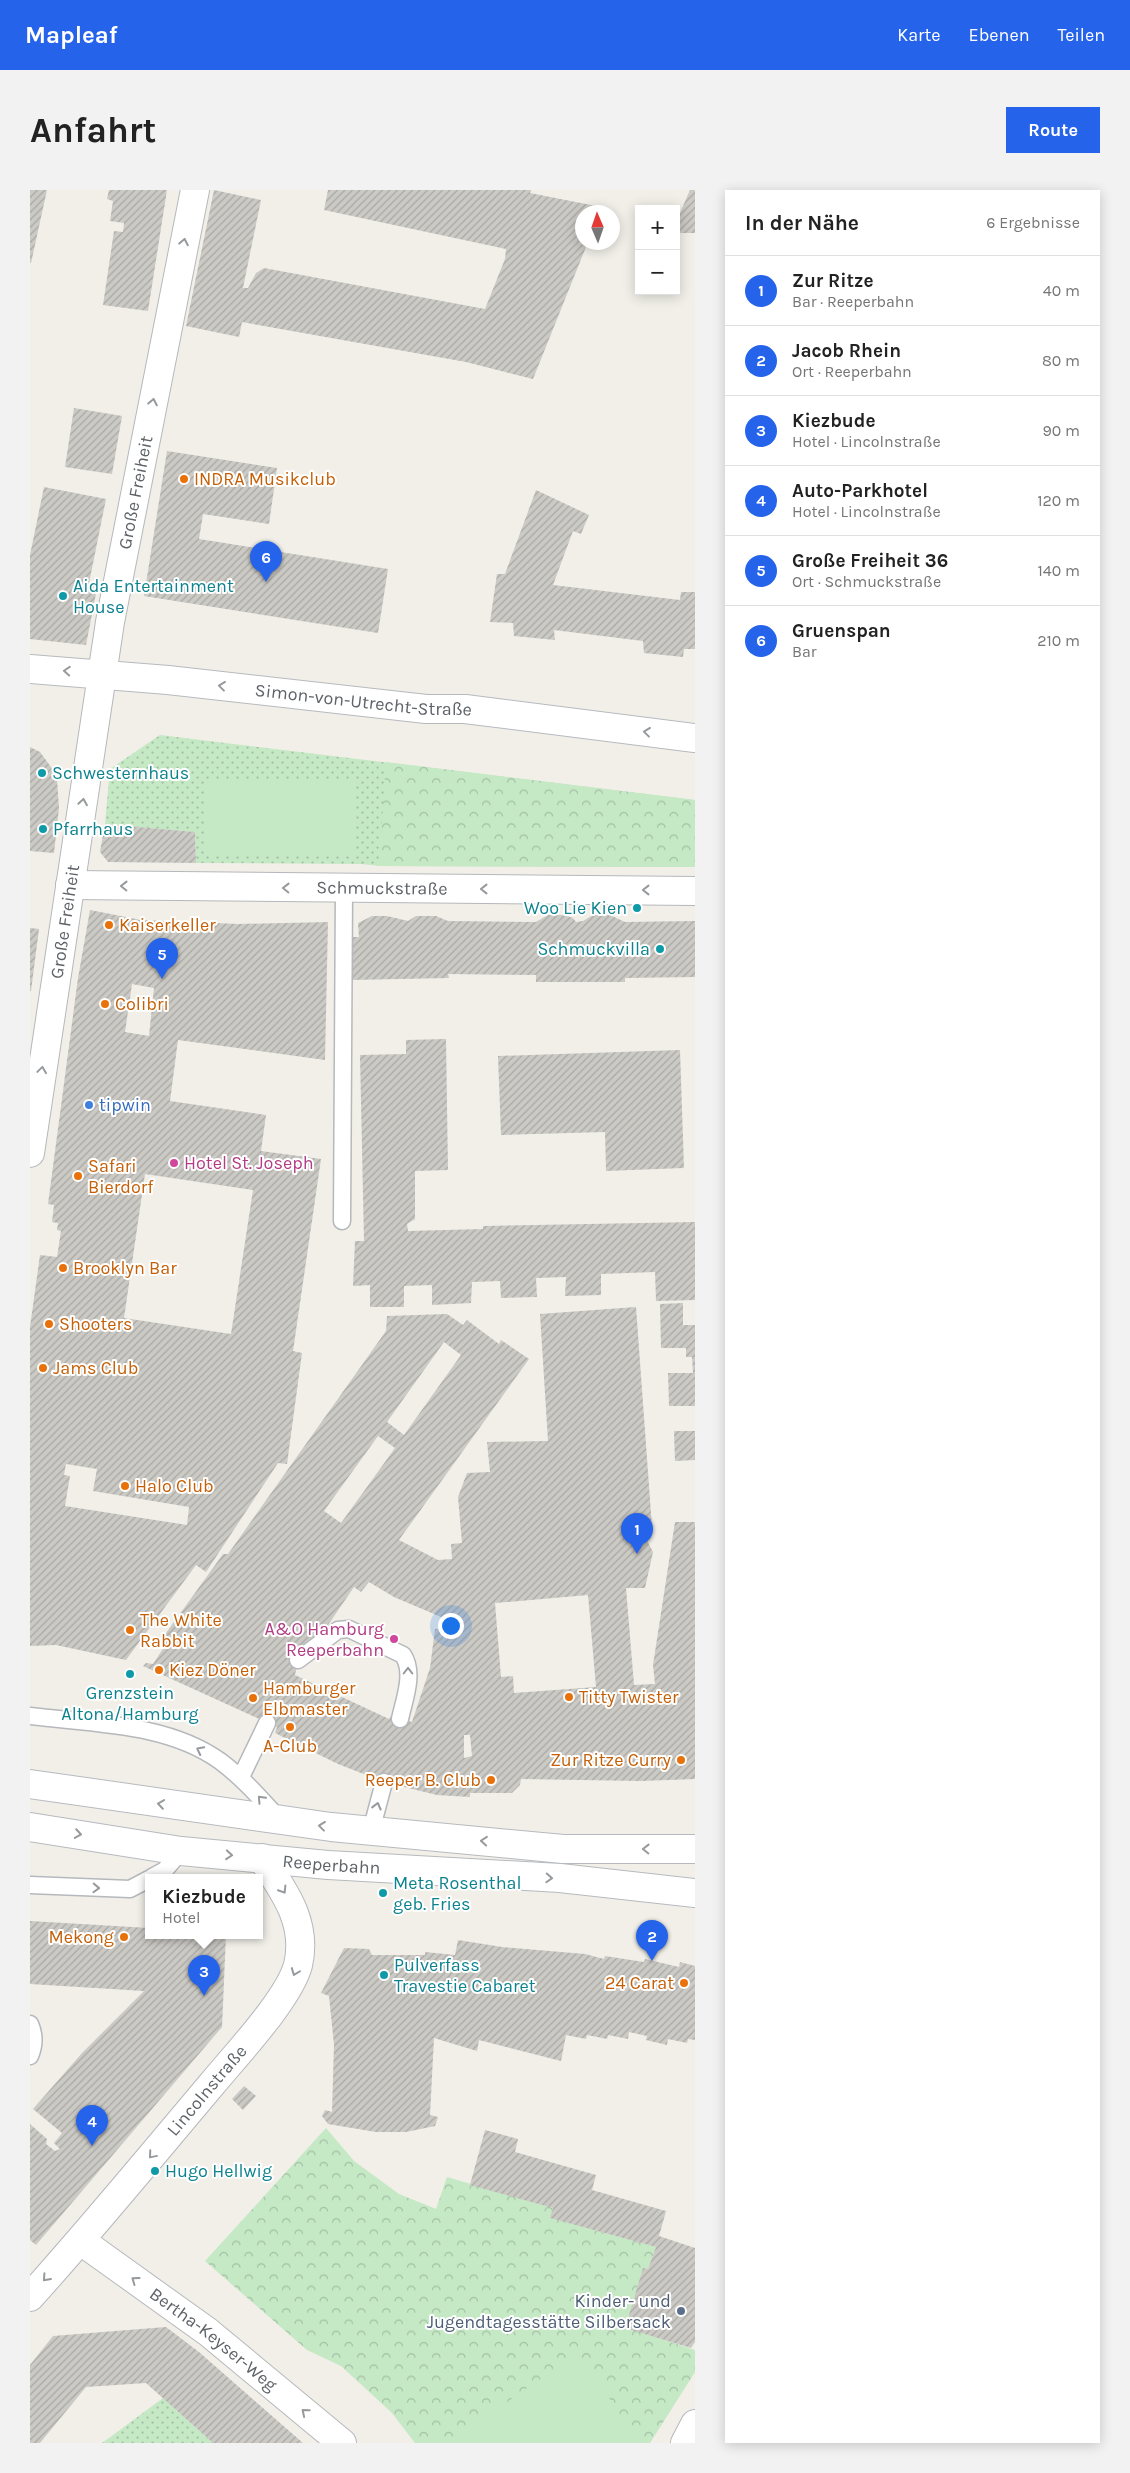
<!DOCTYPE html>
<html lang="de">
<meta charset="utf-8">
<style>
body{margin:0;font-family:Karla,sans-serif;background:#f2f2f2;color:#222}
.controls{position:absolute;right:15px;top:15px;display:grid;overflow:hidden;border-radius:0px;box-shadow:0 2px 12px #0003}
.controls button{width:45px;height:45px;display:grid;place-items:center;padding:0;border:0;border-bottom:1px solid #e0e0e0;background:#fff;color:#222;font:25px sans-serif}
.compass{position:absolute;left:545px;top:15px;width:45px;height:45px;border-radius:50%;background:#fff;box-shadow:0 2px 12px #0003;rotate:358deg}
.you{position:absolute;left:420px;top:1435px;width:18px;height:18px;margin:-12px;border:4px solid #fff;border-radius:50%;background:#1a73e8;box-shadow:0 0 0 8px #1a73e833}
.badge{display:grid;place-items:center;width:32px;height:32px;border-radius:50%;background:#2563eb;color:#fff;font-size:16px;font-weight:700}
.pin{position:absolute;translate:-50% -41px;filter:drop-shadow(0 1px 2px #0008)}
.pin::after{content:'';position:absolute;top:26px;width:18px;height:15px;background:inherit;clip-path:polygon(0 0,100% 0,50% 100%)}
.popup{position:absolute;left:115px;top:1684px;width:118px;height:65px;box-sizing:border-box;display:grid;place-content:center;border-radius:0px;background:#fff;filter:drop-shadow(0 1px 4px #0005);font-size:16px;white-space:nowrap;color:#767676}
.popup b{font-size:19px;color:#222}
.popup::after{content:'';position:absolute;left:50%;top:100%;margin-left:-10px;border:10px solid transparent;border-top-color:#fff}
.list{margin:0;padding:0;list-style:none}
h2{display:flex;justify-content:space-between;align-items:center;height:65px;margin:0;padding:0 20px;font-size:21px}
h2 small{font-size:16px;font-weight:400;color:#767676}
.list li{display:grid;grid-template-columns:32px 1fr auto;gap:15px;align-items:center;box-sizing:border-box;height:70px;padding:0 20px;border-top:1px solid #e0e0e0}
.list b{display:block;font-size:19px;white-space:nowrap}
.list p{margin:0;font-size:16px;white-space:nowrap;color:#767676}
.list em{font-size:16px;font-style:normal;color:#767676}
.map{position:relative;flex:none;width:665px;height:2253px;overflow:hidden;border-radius:0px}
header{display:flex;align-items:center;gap:30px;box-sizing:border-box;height:70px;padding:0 25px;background:#2563eb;color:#fff}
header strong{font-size:24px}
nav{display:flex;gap:28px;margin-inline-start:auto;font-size:18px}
.intro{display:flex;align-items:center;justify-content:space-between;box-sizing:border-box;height:120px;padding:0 30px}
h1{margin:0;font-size:35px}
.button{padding:12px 22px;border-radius:0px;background:#2563eb;color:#fff;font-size:18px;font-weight:700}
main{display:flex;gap:30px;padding:0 30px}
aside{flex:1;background:#fff;border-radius:0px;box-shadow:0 2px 12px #0003}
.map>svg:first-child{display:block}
</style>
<header>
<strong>Mapleaf</strong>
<nav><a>Karte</a><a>Ebenen</a><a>Teilen</a></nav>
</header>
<div class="intro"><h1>Anfahrt</h1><a class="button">Route</a></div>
<main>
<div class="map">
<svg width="665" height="2253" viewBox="0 0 665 2253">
<defs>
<pattern id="grass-dots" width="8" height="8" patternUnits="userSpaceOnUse" patternTransform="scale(1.25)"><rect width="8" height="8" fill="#c5e8c5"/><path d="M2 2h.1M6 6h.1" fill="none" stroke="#a3c0a4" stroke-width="1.8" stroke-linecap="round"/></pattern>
<pattern id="forest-crowns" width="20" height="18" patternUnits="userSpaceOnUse" patternTransform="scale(1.25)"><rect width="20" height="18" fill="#c5e8c5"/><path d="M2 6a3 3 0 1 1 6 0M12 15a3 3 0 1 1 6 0" fill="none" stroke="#a3c0a4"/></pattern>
<pattern id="building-hatch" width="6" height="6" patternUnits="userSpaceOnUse" patternTransform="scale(1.25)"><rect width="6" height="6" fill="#cccac5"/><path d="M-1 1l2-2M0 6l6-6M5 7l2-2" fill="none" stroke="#a9a8a4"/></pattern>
</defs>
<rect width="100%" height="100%" fill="#f1efe8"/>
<path fill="url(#grass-dots)" d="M130,545L665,610V677L349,676L332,674L166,673L165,642L75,634L80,579Z
M133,2208L183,2253H72L79,2248Z"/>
<path fill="url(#forest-crowns)" d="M356,572L665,610V677L349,676Z
M296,1938L324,1971L369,2004L406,2019L417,1987L523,2018L521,2028L626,2057L618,2079H613L595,2137L665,2160V2182L620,2253H385L362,2223L311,2176L277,2160L175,2071Z"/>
<path fill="#c5e8c5" d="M175,589L324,590V665H175Z
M548,2163L607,2249L602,2253H425L422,2250Z"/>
<path fill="url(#building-hatch)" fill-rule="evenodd" d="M0,0H17L1,73H0Z
M79,0H137L118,121L73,115L84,41L93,42L94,33L80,31L83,11L77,9Z
M184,0L231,10L213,98H218L226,83L234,78L455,119L475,69L476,59L294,20L298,0H501L500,3L571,17L569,22H552V52H558L503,189L436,172L212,132L209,147L156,136Z
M660,0H665V43H646V32Z
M44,218L92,226L82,284L35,277Z
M137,261L247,278L239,334L173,324L169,349L358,379L348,443L114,406Z
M14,297L76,309L59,393H68L56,455L0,449V365Z
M506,300L559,325L551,344L543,341L523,395L650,410L651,402H665V459H654L653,467L614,463L613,451L524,440L525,450L484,446L483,433L460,432L467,384H475Z
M0,557L10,562L21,577L27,589L29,618L24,663L0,661Z
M75,634L165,642L166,673L78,672L70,662Z
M60,720L111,730L208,734L298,732L295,870L148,850L140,911L236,925L231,961L291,969L263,1161L272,1163L257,1274L248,1273L176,1382L166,1375L96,1470L26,1455L0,1456V1137L10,1065L27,1067L31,1041L27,1040L28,1033L22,1032L24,1015L18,1014L48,788ZM102,794L124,798L119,846L95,842ZM115,984L223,1000L201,1144L94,1128ZM36,1274L67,1279L63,1301L159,1317L157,1335L35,1316L40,1286L34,1285Z
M518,725H534L543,728L546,732L553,731L563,725H580L595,732L665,731V787L595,788V792H506V785L418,784L419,788L320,790L322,747H329L328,733L342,726H357L378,731L386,726H406L418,731L506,732Z
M0,738L9,739L1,801H0Z
M416,849L418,980L385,981V1029L377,1034L378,1041L453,1039V1036L665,1032V1110L626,1111L625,1082L571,1084V1105L535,1106L536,1087L506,1088L507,1107L471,1108L470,1091L442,1092L441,1113L402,1115V1095L374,1096V1117H340V1095L323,1096L325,1051H334L330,865L376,864V850Z
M650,860L654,978L576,981L575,942L471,945L468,866Z
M653,1113V1135H665V1216H639L638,1183H663L662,1167H656V1158H631L630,1114Z
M606,1117L622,1337H610L623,1362L615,1398H596L604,1495L625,1494L623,1475L645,1332H665V1589L611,1591L491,1589L490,1595L482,1603H440V1607L407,1605L354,1592L308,1574L245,1543L247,1537L113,1476L116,1473L123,1474L136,1454L131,1450L193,1364H198L356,1141L357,1126L417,1124L433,1135L437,1130L469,1154L471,1150L499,1169L369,1350L408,1370L422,1369L421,1354L432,1353L428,1307L437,1283L460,1282L457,1252L518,1251L510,1124ZM414,1152L431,1165L374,1245L357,1232ZM348,1246L365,1258L311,1333L294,1321ZM339,1392L364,1407L411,1427L428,1428V1438L405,1439L400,1478L382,1532L361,1526L359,1529L265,1485L268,1470L283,1457L324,1397L331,1402ZM558,1405L566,1497L484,1503L483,1486L471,1487L465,1413ZM434,1545H440L442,1566L434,1568Z
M644,1241H665V1270L645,1271Z
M0,1731L119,1738V1745H196L192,1837L6,2055L0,2050V1934L17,1949L16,1954L25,1961L30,1959L24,1953L32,1943L3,1919L52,1863L114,1801L0,1794Z
M428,1750L472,1757L555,1764L574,1769L575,1766L614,1772L615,1769L649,1777L650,1772L665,1776V1850L658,1849L657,1853L638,1849L637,1855L616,1850L617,1846L599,1842L598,1849L578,1845L577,1849L557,1845L556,1849L536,1845L531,1871L449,1850L447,1861L404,1848L400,1925L408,1927L405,1936L376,1942H346L298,1934L292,1926L295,1920L302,1922L304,1855L299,1806L291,1803L314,1758L339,1759L342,1765H395V1762L425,1765Z
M214,1896L226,1906L213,1920L202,1909Z
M455,1940L488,1949L485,1962L566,1985L562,2000L636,2021L629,2046L665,2058V2152L661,2158L595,2138L613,2078L618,2079L626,2057L520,2028L523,2018L440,1995Z
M136,2137L169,2162L273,2253H183L116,2193L56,2197L10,2253H0V2175L23,2146Z"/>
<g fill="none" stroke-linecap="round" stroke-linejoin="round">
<g stroke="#b5b8bc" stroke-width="19">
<path id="lane" d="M312,1031L314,699
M268,1470L308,1440L319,1439L373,1465C385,1483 374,1510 370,1529
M0,1526C63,1534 137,1533 190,1571C213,1588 231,1609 250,1630
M211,1587L237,1533
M341,1641L354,1592
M122,1687L135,1680L151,1661
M0,1695L100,1699L119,1689
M0,1834C5,1845 5,1854 0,1866"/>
</g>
<g stroke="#b5b8bc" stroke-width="30">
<g id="street">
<path id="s1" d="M40,695L665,701"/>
<path id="s2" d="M0,963L80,432L165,0"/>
<path id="s3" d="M51,2051L178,2142L312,2253"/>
<path id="s4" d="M0,2107C63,2037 122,1965 182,1894C205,1866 259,1809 268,1775C278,1733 254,1701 232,1668"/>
<path d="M655,2253L665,2234"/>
</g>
</g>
<g stroke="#b6babf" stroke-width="30">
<g id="secondary">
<path id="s5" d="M0,479L138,490L396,519H435L665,548"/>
<path d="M0,1594L301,1637L533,1659H665"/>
<path id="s6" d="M0,1637L151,1661L298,1675L530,1688L665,1703"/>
</g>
</g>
<use href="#lane" stroke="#fff" stroke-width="16"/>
<use href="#street" stroke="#fff" stroke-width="28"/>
<use href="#secondary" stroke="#fff" stroke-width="28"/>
</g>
<defs><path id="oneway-chevron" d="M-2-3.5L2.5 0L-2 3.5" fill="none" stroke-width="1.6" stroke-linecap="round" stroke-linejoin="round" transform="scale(1.25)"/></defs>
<g stroke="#979a9d">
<use href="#oneway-chevron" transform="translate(154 52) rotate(-79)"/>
<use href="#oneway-chevron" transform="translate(123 212) rotate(-79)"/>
<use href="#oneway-chevron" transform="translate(37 481) rotate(-176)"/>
<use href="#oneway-chevron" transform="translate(192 496) rotate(-173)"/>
<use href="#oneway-chevron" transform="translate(617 542) rotate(-173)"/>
<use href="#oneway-chevron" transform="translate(53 612) rotate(-81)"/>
<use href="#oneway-chevron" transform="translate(94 696) rotate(-179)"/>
<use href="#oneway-chevron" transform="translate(256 698) rotate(-179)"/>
<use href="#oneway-chevron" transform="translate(454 699) rotate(-180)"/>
<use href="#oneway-chevron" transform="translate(616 700) rotate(-180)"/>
<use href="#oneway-chevron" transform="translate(12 880) rotate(-82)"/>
<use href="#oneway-chevron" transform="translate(378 1481) rotate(-90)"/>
<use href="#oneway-chevron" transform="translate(170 1560) rotate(-153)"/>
<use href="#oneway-chevron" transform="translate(231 1609) rotate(-133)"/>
<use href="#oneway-chevron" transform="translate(131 1614) rotate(-172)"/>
<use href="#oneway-chevron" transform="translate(347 1616) rotate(-76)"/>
<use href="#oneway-chevron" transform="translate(292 1636) rotate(-173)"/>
<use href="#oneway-chevron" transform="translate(48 1644) rotate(9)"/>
<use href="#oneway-chevron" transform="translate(454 1651) rotate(-175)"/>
<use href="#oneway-chevron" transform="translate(616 1659) rotate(-179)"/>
<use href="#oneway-chevron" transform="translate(199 1665) rotate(5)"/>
<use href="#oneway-chevron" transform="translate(519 1688) rotate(3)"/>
<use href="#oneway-chevron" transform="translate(66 1698) rotate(2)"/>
<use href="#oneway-chevron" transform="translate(253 1700) rotate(58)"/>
<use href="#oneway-chevron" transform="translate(265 1782) rotate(111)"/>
<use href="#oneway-chevron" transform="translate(122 1965) rotate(130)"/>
<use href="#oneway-chevron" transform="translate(16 2088) rotate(132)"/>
<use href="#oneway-chevron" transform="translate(105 2090) rotate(-144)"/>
<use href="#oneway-chevron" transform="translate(275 2222) rotate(-140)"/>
</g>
<g fill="#e8710a" stroke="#fff" stroke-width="2">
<circle cx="154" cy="289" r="5"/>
<circle cx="79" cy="735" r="5"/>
<circle cx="75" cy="814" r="5"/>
<circle cx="48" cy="986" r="5"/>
<circle cx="33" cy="1078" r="5"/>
<circle cx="19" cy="1134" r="5"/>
<circle cx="13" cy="1178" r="5"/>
<circle cx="95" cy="1296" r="5"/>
<circle cx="100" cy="1440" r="5"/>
<circle cx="129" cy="1480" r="5"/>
<circle cx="539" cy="1507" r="5"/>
<circle cx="223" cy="1508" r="5"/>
<circle cx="260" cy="1537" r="5"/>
<circle cx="651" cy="1570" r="5"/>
<circle cx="461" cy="1590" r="5"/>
<circle cx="94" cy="1747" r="5"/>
<circle cx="654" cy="1793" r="5"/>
</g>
<g fill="#0f9aa8" stroke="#fff" stroke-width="2">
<circle cx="33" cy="406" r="5"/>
<circle cx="12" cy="583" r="5"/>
<circle cx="13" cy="639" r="5"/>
<circle cx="607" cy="718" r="5"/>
<circle cx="630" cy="759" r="5"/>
<circle cx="100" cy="1484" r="5"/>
<circle cx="353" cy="1703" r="5"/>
<circle cx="354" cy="1785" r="5"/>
<circle cx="125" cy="1981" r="5"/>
</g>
<circle fill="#3f7fe0" stroke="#fff" stroke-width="2" cx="59" cy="915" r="5"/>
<g fill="#d1479c" stroke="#fff" stroke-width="2">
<circle cx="144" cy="973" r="5"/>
<circle cx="364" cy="1449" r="5"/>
</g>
<circle fill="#5c6f8a" stroke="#fff" stroke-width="2" cx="651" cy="2121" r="5"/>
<g text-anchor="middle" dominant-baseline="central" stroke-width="4" stroke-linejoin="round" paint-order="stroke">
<g font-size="18" fill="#c56008" stroke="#fff" text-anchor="start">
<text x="164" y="289">INDRA Musikclub</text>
<text x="89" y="735">Kaiserkeller</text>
<text x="85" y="814">Colibri</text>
<text x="58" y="976">Safari<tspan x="58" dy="21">Bierdorf</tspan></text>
<text x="43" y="1078">Brooklyn Bar</text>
<text x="29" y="1134">Shooters</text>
<text x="23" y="1178">Jams Club</text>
<text x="105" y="1296">Halo Club</text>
<text x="110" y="1430">The White<tspan x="110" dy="21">Rabbit</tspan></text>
<text x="139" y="1480">Kiez Döner</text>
<text x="233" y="1498">Hamburger<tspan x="233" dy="21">Elbmaster</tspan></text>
<text x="549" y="1507">Titty Twister</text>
<text x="260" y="1556" text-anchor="middle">A-Club</text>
<text x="641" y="1570" text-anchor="end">Zur Ritze Curry</text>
<text x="451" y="1590" text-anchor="end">Reeper B. Club</text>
<text x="84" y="1747" text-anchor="end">Mekong</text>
<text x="644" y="1793" text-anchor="end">24 Carat</text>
</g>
<g font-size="18" fill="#5f6368" stroke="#fff">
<text stroke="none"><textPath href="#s2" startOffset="669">Große Freiheit</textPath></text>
<text stroke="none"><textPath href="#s5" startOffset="335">Simon-von-Utrecht-Straße</textPath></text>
<text stroke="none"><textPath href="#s1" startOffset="312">Schmuckstraße</textPath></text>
<text stroke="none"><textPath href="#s2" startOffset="234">Große Freiheit</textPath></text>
<text stroke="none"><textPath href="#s6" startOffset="304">Reeperbahn</textPath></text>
<text stroke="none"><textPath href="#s4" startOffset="272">Lincolnstraße</textPath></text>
<text stroke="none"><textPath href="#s3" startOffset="165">Bertha-Keyser-Weg</textPath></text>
</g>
<g font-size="18" fill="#0d838f" stroke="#fff" text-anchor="start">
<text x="43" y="396">Aida Entertainment<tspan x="43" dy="21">House</tspan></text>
<text x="22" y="583">Schwesternhaus</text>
<text x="23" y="639">Pfarrhaus</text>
<text x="597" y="718" text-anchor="end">Woo Lie Kien</text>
<text x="620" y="759" text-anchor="end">Schmuckvilla</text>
<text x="100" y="1503" text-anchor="middle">Grenzstein<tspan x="100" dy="21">Altona/Hamburg</tspan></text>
<text x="363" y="1693">Meta Rosenthal<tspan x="363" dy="21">geb. Fries</tspan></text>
<text x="364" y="1775">Pulverfass<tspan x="364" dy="21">Travestie Cabaret</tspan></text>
<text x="135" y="1981">Hugo Hellwig</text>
</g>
<g font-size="18" fill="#366cbe" stroke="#fff" text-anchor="start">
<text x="69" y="915">tipwin</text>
</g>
<g font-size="18" fill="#b23c85" stroke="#fff" text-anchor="start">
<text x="154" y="973">Hotel St. Joseph</text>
<text x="354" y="1439" text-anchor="end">A&amp;O Hamburg<tspan x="354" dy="21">Reeperbahn</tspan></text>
</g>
<g font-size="18" fill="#4e5e75" stroke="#fff" text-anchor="end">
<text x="641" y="2111">Kinder- und<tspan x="641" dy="21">Jugendtagesstätte Silbersack</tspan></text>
</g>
</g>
</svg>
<div class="controls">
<button>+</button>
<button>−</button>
</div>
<svg class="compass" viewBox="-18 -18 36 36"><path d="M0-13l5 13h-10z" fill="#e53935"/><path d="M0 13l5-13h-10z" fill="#767676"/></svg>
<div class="you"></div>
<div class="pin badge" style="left:607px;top:1364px">1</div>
<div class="pin badge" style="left:622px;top:1771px">2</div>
<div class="pin badge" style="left:174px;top:1806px">3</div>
<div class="popup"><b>Kiezbude</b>Hotel</div>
<div class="pin badge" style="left:62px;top:1956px">4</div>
<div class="pin badge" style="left:132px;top:789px">5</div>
<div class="pin badge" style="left:236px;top:392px">6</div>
</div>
<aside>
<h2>In der Nähe<small>6 Ergebnisse</small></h2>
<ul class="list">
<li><span class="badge">1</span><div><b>Zur Ritze</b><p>Bar · Reeperbahn</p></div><em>40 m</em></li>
<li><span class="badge">2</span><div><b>Jacob Rhein</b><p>Ort · Reeperbahn</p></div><em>80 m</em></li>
<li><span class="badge">3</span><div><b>Kiezbude</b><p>Hotel · Lincolnstraße</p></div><em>90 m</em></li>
<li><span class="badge">4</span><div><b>Auto-Parkhotel</b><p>Hotel · Lincolnstraße</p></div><em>120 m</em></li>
<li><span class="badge">5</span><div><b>Große Freiheit 36</b><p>Ort · Schmuckstraße</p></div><em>140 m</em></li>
<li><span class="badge">6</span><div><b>Gruenspan</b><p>Bar</p></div><em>210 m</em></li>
</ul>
</aside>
</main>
